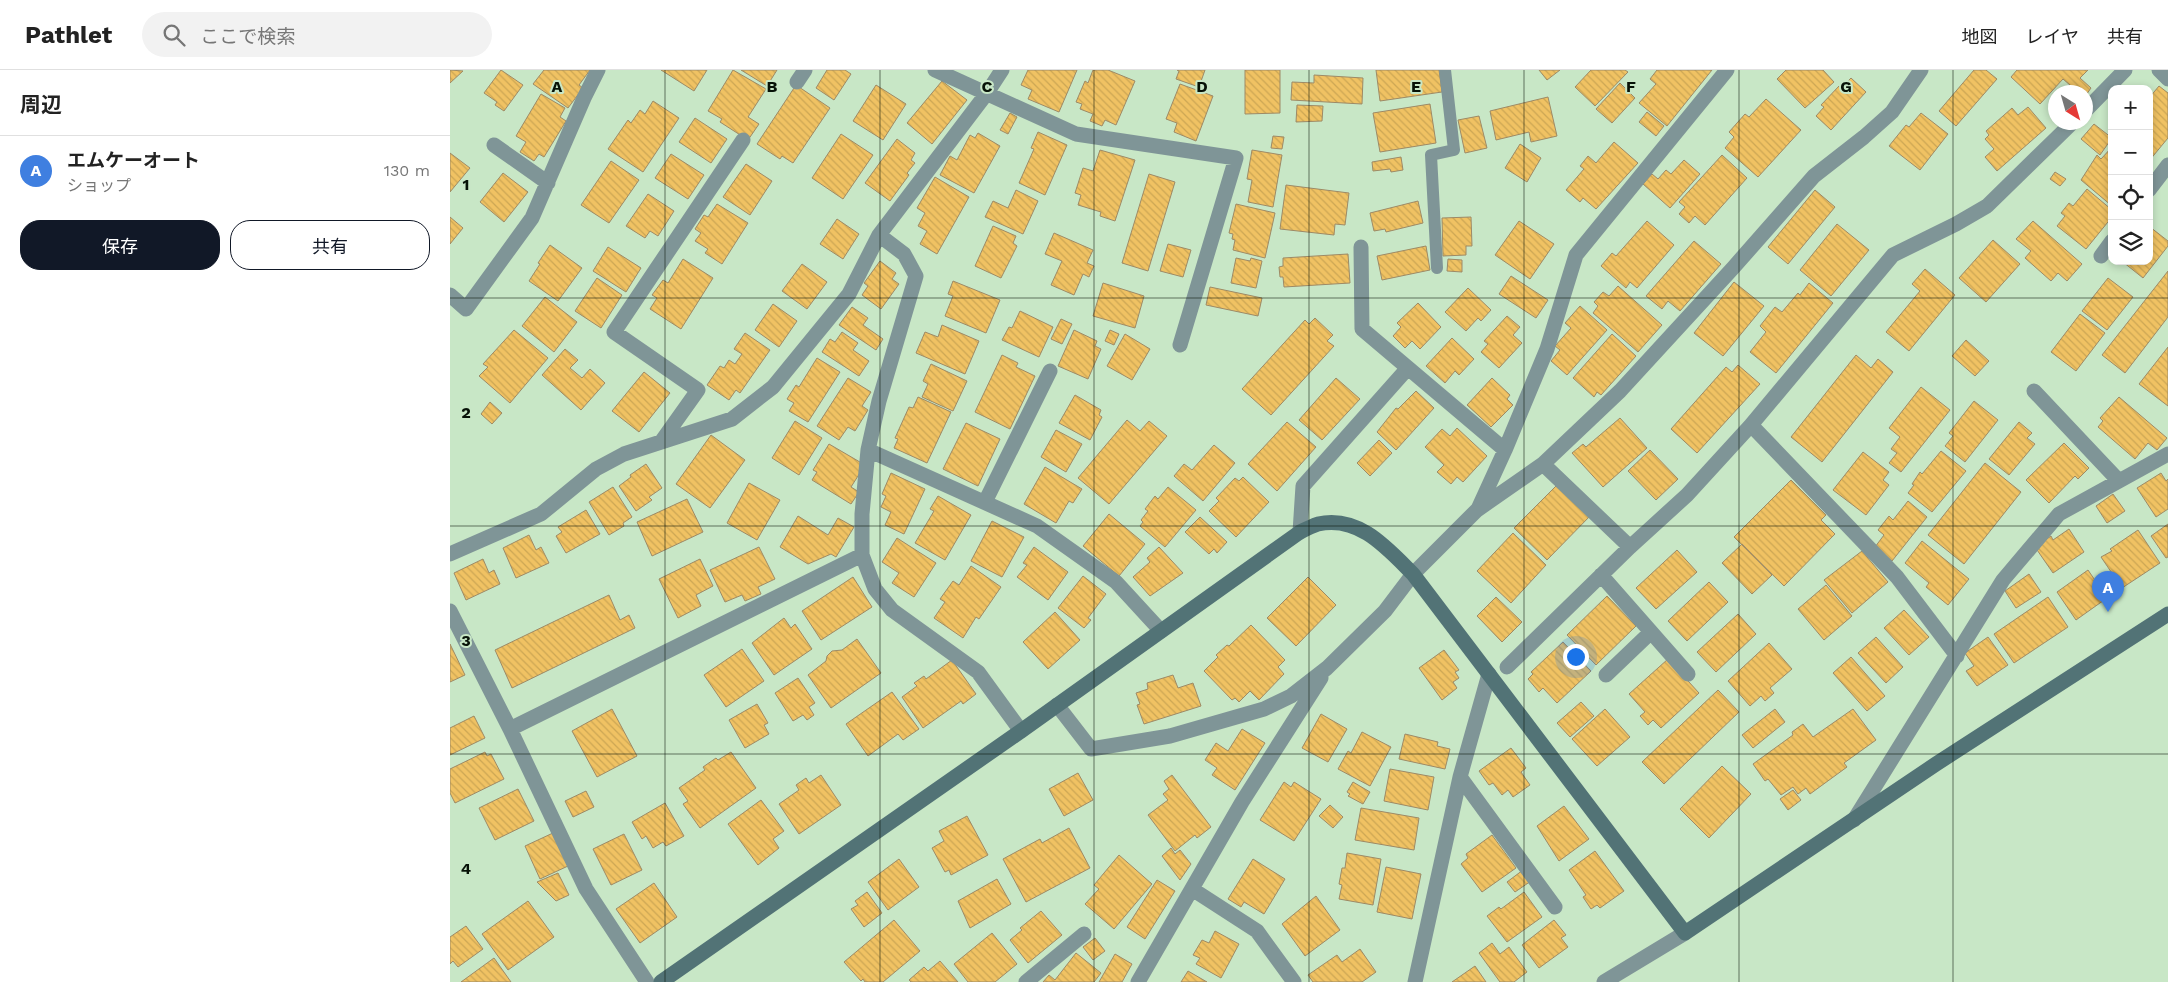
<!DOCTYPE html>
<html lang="ja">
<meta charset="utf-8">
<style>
body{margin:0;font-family:"Work Sans","Noto Sans JP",sans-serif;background:#f2f2f2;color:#222}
.controls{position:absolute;right:15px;top:15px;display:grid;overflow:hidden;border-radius:10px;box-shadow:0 2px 8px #0003}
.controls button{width:45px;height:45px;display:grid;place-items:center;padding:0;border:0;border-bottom:1px solid #e0e0e0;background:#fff;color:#222;font:25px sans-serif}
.compass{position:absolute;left:1598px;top:15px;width:45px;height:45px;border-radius:50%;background:#fff;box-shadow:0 2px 8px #0003;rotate:143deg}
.you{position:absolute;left:1125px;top:586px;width:18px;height:18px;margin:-12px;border:4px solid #fff;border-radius:50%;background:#1a73e8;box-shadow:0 0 0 8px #1a73e833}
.badge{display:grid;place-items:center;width:32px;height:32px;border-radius:50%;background:#111827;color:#fff;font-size:16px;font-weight:700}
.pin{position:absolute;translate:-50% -41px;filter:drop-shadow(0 1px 2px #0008)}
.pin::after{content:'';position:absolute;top:26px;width:18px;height:15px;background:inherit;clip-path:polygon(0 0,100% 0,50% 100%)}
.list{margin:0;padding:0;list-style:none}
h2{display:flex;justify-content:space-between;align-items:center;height:65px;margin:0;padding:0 20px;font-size:21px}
h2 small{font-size:16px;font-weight:400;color:#767676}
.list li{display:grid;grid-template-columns:32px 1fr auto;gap:15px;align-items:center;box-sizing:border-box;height:70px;padding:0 20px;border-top:1px solid #e0e0e0}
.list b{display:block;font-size:19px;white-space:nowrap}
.list p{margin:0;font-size:16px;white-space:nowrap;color:#767676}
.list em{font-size:16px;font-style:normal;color:#767676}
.actions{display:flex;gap:10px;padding:15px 20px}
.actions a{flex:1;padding:11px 0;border:1px solid #111827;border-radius:20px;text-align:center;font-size:18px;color:#111827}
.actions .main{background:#111827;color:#fff}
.icon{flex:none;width:28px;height:28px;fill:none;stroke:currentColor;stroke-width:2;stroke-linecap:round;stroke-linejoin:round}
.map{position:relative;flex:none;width:1718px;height:912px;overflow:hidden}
header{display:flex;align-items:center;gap:30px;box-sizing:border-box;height:70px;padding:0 25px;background:#fff;border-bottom:1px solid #e0e0e0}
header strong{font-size:24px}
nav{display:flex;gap:28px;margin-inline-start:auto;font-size:18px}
.search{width:350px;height:45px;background:#f2f2f2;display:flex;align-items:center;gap:12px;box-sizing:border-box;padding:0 18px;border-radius:28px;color:#767676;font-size:19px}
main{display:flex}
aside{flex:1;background:#fff}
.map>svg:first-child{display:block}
</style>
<header>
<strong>Pathlet</strong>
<div class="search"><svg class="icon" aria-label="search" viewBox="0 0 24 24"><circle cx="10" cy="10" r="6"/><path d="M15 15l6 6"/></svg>ここで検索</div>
<nav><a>地図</a><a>レイヤ</a><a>共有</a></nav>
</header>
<main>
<aside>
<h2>周辺<small></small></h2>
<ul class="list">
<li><span class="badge" style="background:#3f7fe0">A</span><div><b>エムケーオート</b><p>ショップ</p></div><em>130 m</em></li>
</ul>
<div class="actions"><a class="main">保存</a><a>共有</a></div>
</aside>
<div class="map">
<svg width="1718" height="912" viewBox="0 0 1718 912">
<defs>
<pattern id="building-back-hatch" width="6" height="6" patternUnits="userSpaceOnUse" patternTransform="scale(1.25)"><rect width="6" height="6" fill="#f0c263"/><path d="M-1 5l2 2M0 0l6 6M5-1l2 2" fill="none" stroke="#cca654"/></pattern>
</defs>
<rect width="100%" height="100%" fill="#c8e7c6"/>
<path fill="url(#building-back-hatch)" stroke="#9d8a66" d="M0,0L13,1L0,13Z
M51,0L73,15L54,41L45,35L47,32L34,23Z
M94,0H140L129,15L133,18L118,38L83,14Z
M211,0H257L244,21Z
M283,0L316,19L298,47L309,54L298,70L270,52L272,49L258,41Z
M291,0H327L317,16Z
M377,0H395L401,4L384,30L366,18Z
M578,0H627L609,42L578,29L582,20L571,15Z
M643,0H658L685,11L666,55L655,50L652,56L640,51L643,44L630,39L632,34L626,32L635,11L638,13Z
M727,0H755L749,17L726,9L729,1Z
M795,0H830V43L795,44Z
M926,0H989L992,22L930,31Z
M1089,0H1110L1097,10Z
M1141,0H1175L1178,2L1145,36L1125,17Z
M1207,0H1262L1217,56L1189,33L1206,14L1200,9Z
M1336,0H1373L1384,12L1355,38L1327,9Z
M1524,0H1536L1547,9L1506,56L1489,41Z
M1567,0H1638L1630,8L1641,18L1636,25V22H1628L1613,9L1590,34L1561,7Z
M864,5L913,8L912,34L841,30L842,12L864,13Z
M1401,8L1416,22L1381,60L1366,46L1374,37L1371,35L1389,16L1391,18Z
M492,11L517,30L482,74L457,53Z
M1170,13L1185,28L1162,53L1146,39Z
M730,14L763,26L746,71L724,62L727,53L716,49Z
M346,15L380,38L343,93L332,86L330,89L307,74Z
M426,15L456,34L433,70L403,51Z
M1709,16L1718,23V68L1699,91V28Z
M91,24L115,38L110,47L116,51L94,87L89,84L84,91L70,82L76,72L66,66Z
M1098,27L1107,66L1081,72L1079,62L1046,70L1040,41Z
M1316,29L1351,60L1308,107L1275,78L1284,67L1279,62L1295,44L1299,47Z
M203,31L229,48L193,102L158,79L178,50L181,53L190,40L195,44Z
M980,34L986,73L930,82L923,43Z
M847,35L873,36L872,51L846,52Z
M1578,37L1596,58L1547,101L1535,87L1544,79L1535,69L1539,65L1536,61L1562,38L1568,45Z
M1197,42L1214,56L1206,66L1189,52Z
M560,43L567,47L558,64L550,60Z
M1471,43L1498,64L1470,100L1439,76L1456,55L1459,57Z
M1029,46L1037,78L1015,83L1008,50Z
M245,48L277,69L261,93L229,72Z
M1644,54L1662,68L1650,85L1631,69Z
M588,62L617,75L595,125L569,113L584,79L581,78Z
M528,63L550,76L524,123L490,105L500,86L507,90L520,65L525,68Z
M391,64L423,85L393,129L362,108Z
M823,66L834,67L832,79L821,78Z
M447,69L465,83L461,90L465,93L457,103L459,105L440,131L415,113Z
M1164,72L1188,93L1146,139L1133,128L1130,132L1116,120L1134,99L1130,96L1138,86L1146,93Z
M1070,74L1091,88L1077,112L1055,98Z
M1662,77V136L1631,110L1647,85L1651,89Z
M650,80L685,90L665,151L650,146L651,142L628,135L631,125L625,123L633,98L643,101Z
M802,80L832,85L823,137L798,132L802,110L797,109Z
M0,83L20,98L0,122Z
M221,84L254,105L238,129L205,108Z
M1272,85L1297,108L1255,155L1245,146L1239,153L1229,144L1235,137L1229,132Z
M951,87L953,100L941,102L940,99L923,101L922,92Z
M1234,90L1250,104L1220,138L1193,114L1202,104L1208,109L1216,100L1221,104Z
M161,91L189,110L159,153L131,135Z
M296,94L322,111L300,145L273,127Z
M1605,102L1616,109L1610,116L1600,109Z
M53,103L78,122L54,152L30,132Z
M699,104L725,112L698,201L672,193Z
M485,107L519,127L487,184L470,174L477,161L468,156L475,143L467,138Z
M836,115L899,123L895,155L885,154L884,165L830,159Z
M1637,119L1662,140V147L1636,179L1607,156L1615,146L1611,143L1619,133L1623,136Z
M566,120L588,131L573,164L535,147L543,131L558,138Z
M1365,120L1385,137L1338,194L1318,177Z
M198,124L224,141L208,166L200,161L195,168L176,156Z
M968,131L973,153L936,162L935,159L924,161L920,143Z
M267,134L298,153L272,194L255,183L258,179L245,171L251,163L245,159L254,145L258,147Z
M786,134L825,143L815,188L783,180L785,170L782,169L783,164L779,163Z
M0,147L13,158L0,174Z
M1021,147L1022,176H1016V185L993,186L992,148Z
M387,149L409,164L393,189L370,174Z
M1069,151L1104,174L1080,209L1045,185Z
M1197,151L1224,175L1187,218L1180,212L1176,218L1151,196L1162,183L1166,186Z
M1583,151L1632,194L1617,211L1608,203L1601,211L1575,188L1581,181L1566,169Z
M1387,154L1419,180L1381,226L1350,200Z
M543,156L566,166L563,173L567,176L551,208L525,196Z
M1700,157L1718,171V176L1693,208L1673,192L1699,191Z
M604,163L643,180L637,193L644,196L639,207L633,204L624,225L601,215L612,191L595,184Z
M1543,170L1570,194L1536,232L1509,208Z
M1244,171L1271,194L1230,241L1218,231L1212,239L1196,226Z
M718,174L741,180L733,207L710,201Z
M100,175L132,198L108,231L79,211L90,194L88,193Z
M976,176L980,200L932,210L927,186Z
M158,177L191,198L176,222L143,201Z
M898,184L900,213L834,217L833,207H830L829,197L833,196V188Z
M786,188L800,191L801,188L812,191L806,218L781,213Z
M233,189L263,208L231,259L200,239L207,228L202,225L213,210L218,213Z
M998,189L1012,190V202L997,201Z
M430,191L446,203L442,209L449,214L431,239L412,225L418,216L414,213Z
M352,194L377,212L357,239L332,221Z
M1475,199L1505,225L1459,281L1436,262L1470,221L1462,214Z
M1718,201V247L1675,303L1652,285Z
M1061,206L1098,230L1086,248L1049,224Z
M147,208L172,225L151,258L125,241Z
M1658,208L1683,227L1657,260L1632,241Z
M503,211L550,230L536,263L495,246L503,226L498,224Z
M1284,212L1314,236L1273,286L1244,263Z
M653,213L694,226L685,258L643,246Z
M1359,213L1383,233L1326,303L1300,282L1316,262L1310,256L1325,237L1332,242L1348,223L1350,225Z
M1168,216L1212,255L1188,282L1143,243L1148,236L1144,232L1153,222L1159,226Z
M760,217L812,228L808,246L756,235Z
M1018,218L1041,240L1031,251L1028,248L1016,261L995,242Z
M95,227L127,252L104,282L72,256Z
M968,233L991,257L970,279L962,271L955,278L943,266L951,257L947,253Z
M323,234L347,251L329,277L305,260Z
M1130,236L1157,260L1117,305L1101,291L1110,280L1105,276L1121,258L1115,253Z
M402,237L418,248L413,255L433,269L426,280L389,255Z
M570,241L603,257L589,287L552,270L559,257L562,258Z
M1630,244L1655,263L1626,301L1601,282Z
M1057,246L1070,257L1063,265L1072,273L1049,298L1031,282L1038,274L1034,271Z
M865,248L883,265L877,271L884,276L821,345L792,319L855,250L859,254Z
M611,249L622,254L612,274L601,269Z
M492,255L529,271L515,304L466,283L475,262L488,267Z
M64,260L98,288L60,333L29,306L38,297L33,294Z
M624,260L647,271L645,276L651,279L638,309L608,296Z
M660,260L669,264L664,275L655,271Z
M392,262L408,273L403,280L419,291L409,306L372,282L380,269L385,272Z
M295,263L320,280L290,323L286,320L279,330L257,315L270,296L274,298L279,290L285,294L292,284L284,279Z
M675,264L700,279L682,310L657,296Z
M1162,264L1186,286L1151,325L1147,322L1144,327L1123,308Z
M1002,268L1024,289L1009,305L1005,301L995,313L976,296Z
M1516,270L1539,291L1525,306L1502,286Z
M1718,277V336L1689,314Z
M115,279L128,290L120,298L132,308L140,299L155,313L131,340L92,305Z
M552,285L568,293L566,297L585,306L560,359L525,342Z
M1406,285L1421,298L1428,289L1443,302L1372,392L1341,367Z
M367,288L390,302L358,352L339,341L344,333L337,329L346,315L349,317Z
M481,294L517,311L503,341L472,327L478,314L473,311Z
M1288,295L1310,314L1247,383L1221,359L1276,297L1282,302Z
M194,302L220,323L189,362L162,341Z
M398,308L421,322L412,336L418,340L405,361L398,357L389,370L367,356Z
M886,308L910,329L872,370L849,350Z
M1042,308L1060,325L1057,329L1063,335L1041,357L1017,335Z
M1471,317L1500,340L1451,402L1439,393L1447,383L1441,379L1450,367L1439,358Z
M966,321L984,338L946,380L927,362L946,338L948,339Z
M625,325L651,340L649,345L652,347L640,370L609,353Z
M468,327L501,342L477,393L444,378L448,369L445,368L459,337L463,338Z
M1669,327L1717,368L1707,380L1698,373L1685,389L1648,357L1653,351L1650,348Z
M1524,331L1548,350L1515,392L1495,376L1503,366L1499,363Z
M40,332L52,343L42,354L31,344Z
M1170,348L1197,378L1153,417L1122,383L1133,374L1136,377Z
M677,350L690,361L699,351L717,366L659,434L628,408Z
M345,351L372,368L349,405L322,388Z
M837,352L866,377L827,421L798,394Z
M1569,352L1582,363L1577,368L1585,374L1559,405L1539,389Z
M516,353L550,369L528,416L493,399Z
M1007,358L1037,386L1013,412L1007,407L1001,414L987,402L994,395L975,377L992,359L1000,366Z
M606,360L632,374L616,402L591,387Z
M261,365L295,390L260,438L226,414Z
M929,370L942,383L920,406L907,393Z
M1614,373L1639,398L1628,409L1625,406L1599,433L1576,410Z
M379,374L415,395L401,417L409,422L401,434L362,410L367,402L363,400Z
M764,375L785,393L753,431L724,406L734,394L742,400Z
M1200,380L1228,409L1206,430L1178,401Z
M1491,381L1516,401L1482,442L1458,423L1464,415L1462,414L1470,402L1472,404Z
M1413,382L1439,402L1433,410L1439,415L1416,445L1383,420Z
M1535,393L1571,422L1514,494L1478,465Z
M196,394L212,418L199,427L202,430L186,441L169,416L181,407L180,405Z
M595,397L632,419L623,433L619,431L606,453L574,434Z
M441,403L475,419L454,464L435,455L441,442L431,437L436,426L432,424Z
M1711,403L1716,411L1718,409V439L1706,447L1687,418Z
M793,407L819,432L786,467L759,441L769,431L766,428L785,408L789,411Z
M1341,410L1376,445L1371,450L1385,464L1334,516L1284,467Z
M1110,412L1142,444L1097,490L1064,458Z
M299,413L330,430L307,470L277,453Z
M163,417L182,447L173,453L174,456L159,465L139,432Z
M718,417L746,440L715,477L690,456L693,452L691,450L698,441L695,439L705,426L708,429Z
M1663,424L1675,441L1657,453L1646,436Z
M488,426L521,445L495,490L465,473L484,441L480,439Z
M237,429L253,462L202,486L187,452Z
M1458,431L1477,447L1442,491L1425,477L1434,465L1428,460L1439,446L1443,450Z
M136,440L150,464L116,483L106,466L112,462L108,457Z
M659,444L695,474L669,506L633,476Z
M348,446L378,465L388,448L404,457L386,487L381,484L358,494L330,477Z
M750,447L777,472L767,483L764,479L759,484L735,462Z
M542,451L574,467L552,507L521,491Z
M1718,454V487L1716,488L1701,466Z
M1619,459L1634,482L1603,503L1585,477L1601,466L1603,470Z
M1688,460L1710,493L1672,518L1651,487L1662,481L1660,479Z
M1063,463L1096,495L1061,533L1027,501Z
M79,465L86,480L91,477L99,493L66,508L53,478Z
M447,468L486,493L464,527L442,513L449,503L432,492Z
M1472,471L1519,509L1498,535L1476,517L1479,513L1455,493Z
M1292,474L1322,505L1302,524L1272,493Z
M309,477L325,509L308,517L311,524L295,531L292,525L275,532L260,500Z
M584,477L618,502L598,530L567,507L577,495L573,493Z
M709,477L733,503L700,526L683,507L700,492L697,488Z
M1227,480L1247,502L1206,539L1186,518Z
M1412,481L1438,512L1402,543L1374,510Z
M33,489L39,503L44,500L50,514L16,530L4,503Z
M250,489L263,516L246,525L251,536L228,548L209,509Z
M521,496L551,517L529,549L526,547L513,568L484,548L495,532L490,529L503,511L509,515Z
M1638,500L1657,528L1626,550L1607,522Z
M1579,504L1591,522L1566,538L1555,521Z
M633,506L656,524L638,548L641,550L634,558L608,538Z
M403,507L422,537L371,570L352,541Z
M858,507L886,535L846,576L817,548Z
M1259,512L1278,532L1237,571L1218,551Z
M1376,515L1402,546L1374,570L1348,539Z
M159,525L170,550L179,545L185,558L62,618L45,580Z
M1157,526L1186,556L1146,595L1117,565Z
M1046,527L1072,552L1052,572L1027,546Z
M1598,527L1618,557L1564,593L1544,564Z
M1454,540L1479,567L1459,585L1434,558Z
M605,542L630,570L598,599L573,572Z
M1288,544L1306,564L1266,602L1247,582Z
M334,548L341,558L345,554L362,579L324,605L302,573Z
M801,555L835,590L828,597L834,604L809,630L800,621L789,632L785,628L782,630L754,601L768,587L766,585L777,575L779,576Z
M1426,567L1453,597L1436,613L1408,583Z
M1538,567L1558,595L1527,616L1516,601L1524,596L1515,583Z
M407,569L431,603L381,638L358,605L376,591L377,586L382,581L392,580Z
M1113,572L1141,601L1107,633L1093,618L1089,622L1078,609L1083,604L1081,602Z
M1319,573L1342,599L1320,618L1324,623L1315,631L1311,626L1300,636L1278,611Z
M0,574L15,605L0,612Z
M292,579L314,611L276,637L254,605Z
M994,580L1009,600L1005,602L1009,608L1003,612L1007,618L992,630L969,598Z
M1401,587L1435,626L1417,641L1383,603Z
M1218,589L1249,623L1211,658L1203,650L1198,655L1190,646L1195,642L1179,624Z
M502,590L526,624L513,634L511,631L473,658L452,627L467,616L464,613L474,606L476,609Z
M723,605L728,618L743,613L751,636L694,654L687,635L690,634L686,623L698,619L697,613Z
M348,608L365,633L359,637L364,645L357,650L353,645L343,651L325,623Z
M1268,620L1289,642L1214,714L1192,692Z
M442,622L469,659L453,670L448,664L418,686L396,654Z
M1131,632L1144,646L1120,667L1107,653Z
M307,634L318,653L314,655L319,664L295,678L279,650Z
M162,639L187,686L147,707L122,661Z
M1155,639L1180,667L1147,696L1122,669Z
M1325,639L1335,652L1303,678L1292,665Z
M1403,639L1426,670L1394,693L1397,697L1360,724L1356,718L1348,724L1343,717L1331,725L1318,709L1315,711L1303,694L1343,665L1342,662L1353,654L1363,667Z
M871,644L897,659L878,692L852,678Z
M24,646L35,668L0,685V658Z
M792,659L815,673L785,720L762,705L767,698L755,690L766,673L778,681Z
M912,662L941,677L920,716L888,699L898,681L901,683Z
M955,664L988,672L987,676L1000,679L995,699L949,689Z
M1061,678L1076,698L1071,702L1080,715L1063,727L1058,720L1052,725L1043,713L1039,715L1029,701Z
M35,682L37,686L41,684L54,709L5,733L0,723V699Z
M281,682L306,718L250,758L233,734L238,731L229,718L255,700L253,697L266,688L268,690Z
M1272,696L1301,724L1259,768L1230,739Z
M940,699L984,707L978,740L934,731Z
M628,703L643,730L614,746L599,719Z
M371,705L391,735L349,764L329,734L349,720L346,715L356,708L359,713Z
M722,705L761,757L747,768L745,765L725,781L698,745L718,730L713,724L719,719L714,711Z
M834,712L841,717L844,712L871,729L844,771L810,750Z
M903,712L920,722L913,734L898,726L900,724L897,722Z
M68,719L84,751L45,770L29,738Z
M1343,720L1351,730L1338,740L1330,729Z
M136,721L144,737L123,747L115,731Z
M311,730L334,761L323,769L329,778L308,795L278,754Z
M215,733L234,766L216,776L213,772L203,778L196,766L192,769L182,752Z
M880,735L893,747L883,758L869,746Z
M1114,736L1139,769L1109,791L1087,756Z
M911,738L969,748L964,780L905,770Z
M517,746L538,785L501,805L499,800L495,802L482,778L494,771L489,761Z
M619,758L640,798L576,832L553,789L590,769L592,773Z
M103,763L118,796L90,809L75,776Z
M174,764L192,800L161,815L143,779Z
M1042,765L1066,798L1032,822L1011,794L1018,788L1016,784Z
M721,778L725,784L730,780L741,794L730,810L712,786Z
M1145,781L1174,821L1150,838L1147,835L1141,839L1133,827L1136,825L1119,800Z
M897,783L931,789L923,835L889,829L892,815L889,814L892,798H895Z
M669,785L702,814L664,859L635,834L649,819L644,815Z
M449,789L469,817L438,840L418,812Z
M803,789L835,809L814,844L794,832L791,837L778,829Z
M936,797L971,804L962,849L927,842Z
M1073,800L1081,811L1065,822L1057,812Z
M108,803L119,825L106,831L87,812Z
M547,809L561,834L520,858L508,831Z
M707,810L725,821L695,869L677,857Z
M204,813L227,847L190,873L166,839Z
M417,822L432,843L414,857L401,839L408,835L405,831Z
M1074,822L1092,847L1057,872L1037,846L1049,837L1051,839Z
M866,826L890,860L855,886L832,854Z
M78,831L104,867L58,900L32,864Z
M591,841L612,865L578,893L560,870L572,860L570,858Z
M444,850L470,881L433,912H415L413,909L411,911L394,892Z
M1104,850L1116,865L1111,868L1118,877L1089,898L1072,875Z
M16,856L33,879L8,897L3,891L0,894V867Z
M765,861L789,874L771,908L746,894L750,888L743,885L752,870L759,873Z
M542,863L567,894L545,912H518L504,894Z
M645,868L655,881L643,890L633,877Z
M1042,873L1050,884L1059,877L1077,902L1064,912H1050L1029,883Z
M910,879L926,902L912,912H863L858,905L887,885L892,892Z
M626,883L651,903L644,912H593L599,905L605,910Z
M665,884L682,894L672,912H649Z
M44,888L61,912H11Z
M490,891L508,912H461L459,910L474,897L478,901Z
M1025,896L1036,912H1002Z
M738,901L757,912H731Z"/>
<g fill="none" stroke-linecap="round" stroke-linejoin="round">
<path stroke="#7f9597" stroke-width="12" d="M987,198L981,85L1004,80L995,0"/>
<path stroke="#7f9597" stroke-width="15" d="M485,0L626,64L786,88L730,275
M1709,0L1718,9
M347,12L355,0
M1636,40L1675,0
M44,75L98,113
M1699,120L1718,95
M429,165L454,184L466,206L429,331L418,380L412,444V485L425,519L442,540L528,602L571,661
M911,177L912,259L1055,380
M1651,186L1662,171
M0,225L16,239L82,148L134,28L148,0
M1584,321L1668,410
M1301,355L1447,507L1507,586
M211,372L248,320L164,262L293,70
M418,380L587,456L666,512L711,561
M1093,394L1180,477
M535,432L600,301
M1028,439L1055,380L1097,279L1126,185L1277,0
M850,462L853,416L957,299
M0,484L91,444L146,399L174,384L282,349L323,317L399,224L429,165L537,23L552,0
M1151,505L1238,604
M0,541L60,659L136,819L197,912
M1057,597L1180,477L1237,425L1301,355L1443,185L1506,154L1537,136L1623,52
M1156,605L1201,562
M607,635L641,679L720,666L814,639L841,626L877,598L935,541L963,504L1027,440L1093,394L1170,321L1283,198L1364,106L1414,67L1442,42L1471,0
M60,659L412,485
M1010,707L1105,837
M1404,750L1553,510L1609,444L1718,384
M742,819L807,861L844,912
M576,912L634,864
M688,912L792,732L871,608
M965,912L1010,707L1039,604
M1154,912L1235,863"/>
<path stroke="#527376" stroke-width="15" d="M211,912L571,661L850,462C856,459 862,456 868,454C909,445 937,478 963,504L1235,863L1486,694L1718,544"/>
</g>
<path fill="none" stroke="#071207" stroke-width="1" stroke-opacity="0.55" d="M215,0V912M430,0V912M644,0V912M859,0V912M1074,0V912M1289,0V912M1503,0V912M0,228H1718M0,456H1718M0,684H1718"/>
<g font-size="16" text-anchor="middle" font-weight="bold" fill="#071207" stroke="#c8e7c6" stroke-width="4" stroke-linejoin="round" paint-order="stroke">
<text x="107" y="22">A</text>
<text x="322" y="22">B</text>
<text x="537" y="22">C</text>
<text x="752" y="22">D</text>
<text x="966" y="22">E</text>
<text x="1181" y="22">F</text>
<text x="1396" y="22">G</text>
<text x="16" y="120">1</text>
<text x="16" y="348">2</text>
<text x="16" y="576">3</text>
<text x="16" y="804">4</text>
</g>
</svg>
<div class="controls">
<button>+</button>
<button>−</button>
<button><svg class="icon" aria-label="locate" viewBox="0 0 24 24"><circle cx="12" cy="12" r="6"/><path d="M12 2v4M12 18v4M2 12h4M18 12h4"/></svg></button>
<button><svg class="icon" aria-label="layers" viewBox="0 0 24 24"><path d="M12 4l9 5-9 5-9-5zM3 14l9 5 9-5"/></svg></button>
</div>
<svg class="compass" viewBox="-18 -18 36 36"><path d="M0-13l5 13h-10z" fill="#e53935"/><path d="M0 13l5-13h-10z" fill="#767676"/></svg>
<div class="you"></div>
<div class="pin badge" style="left:1658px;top:542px;background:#3f7fe0">A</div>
</div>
</main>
